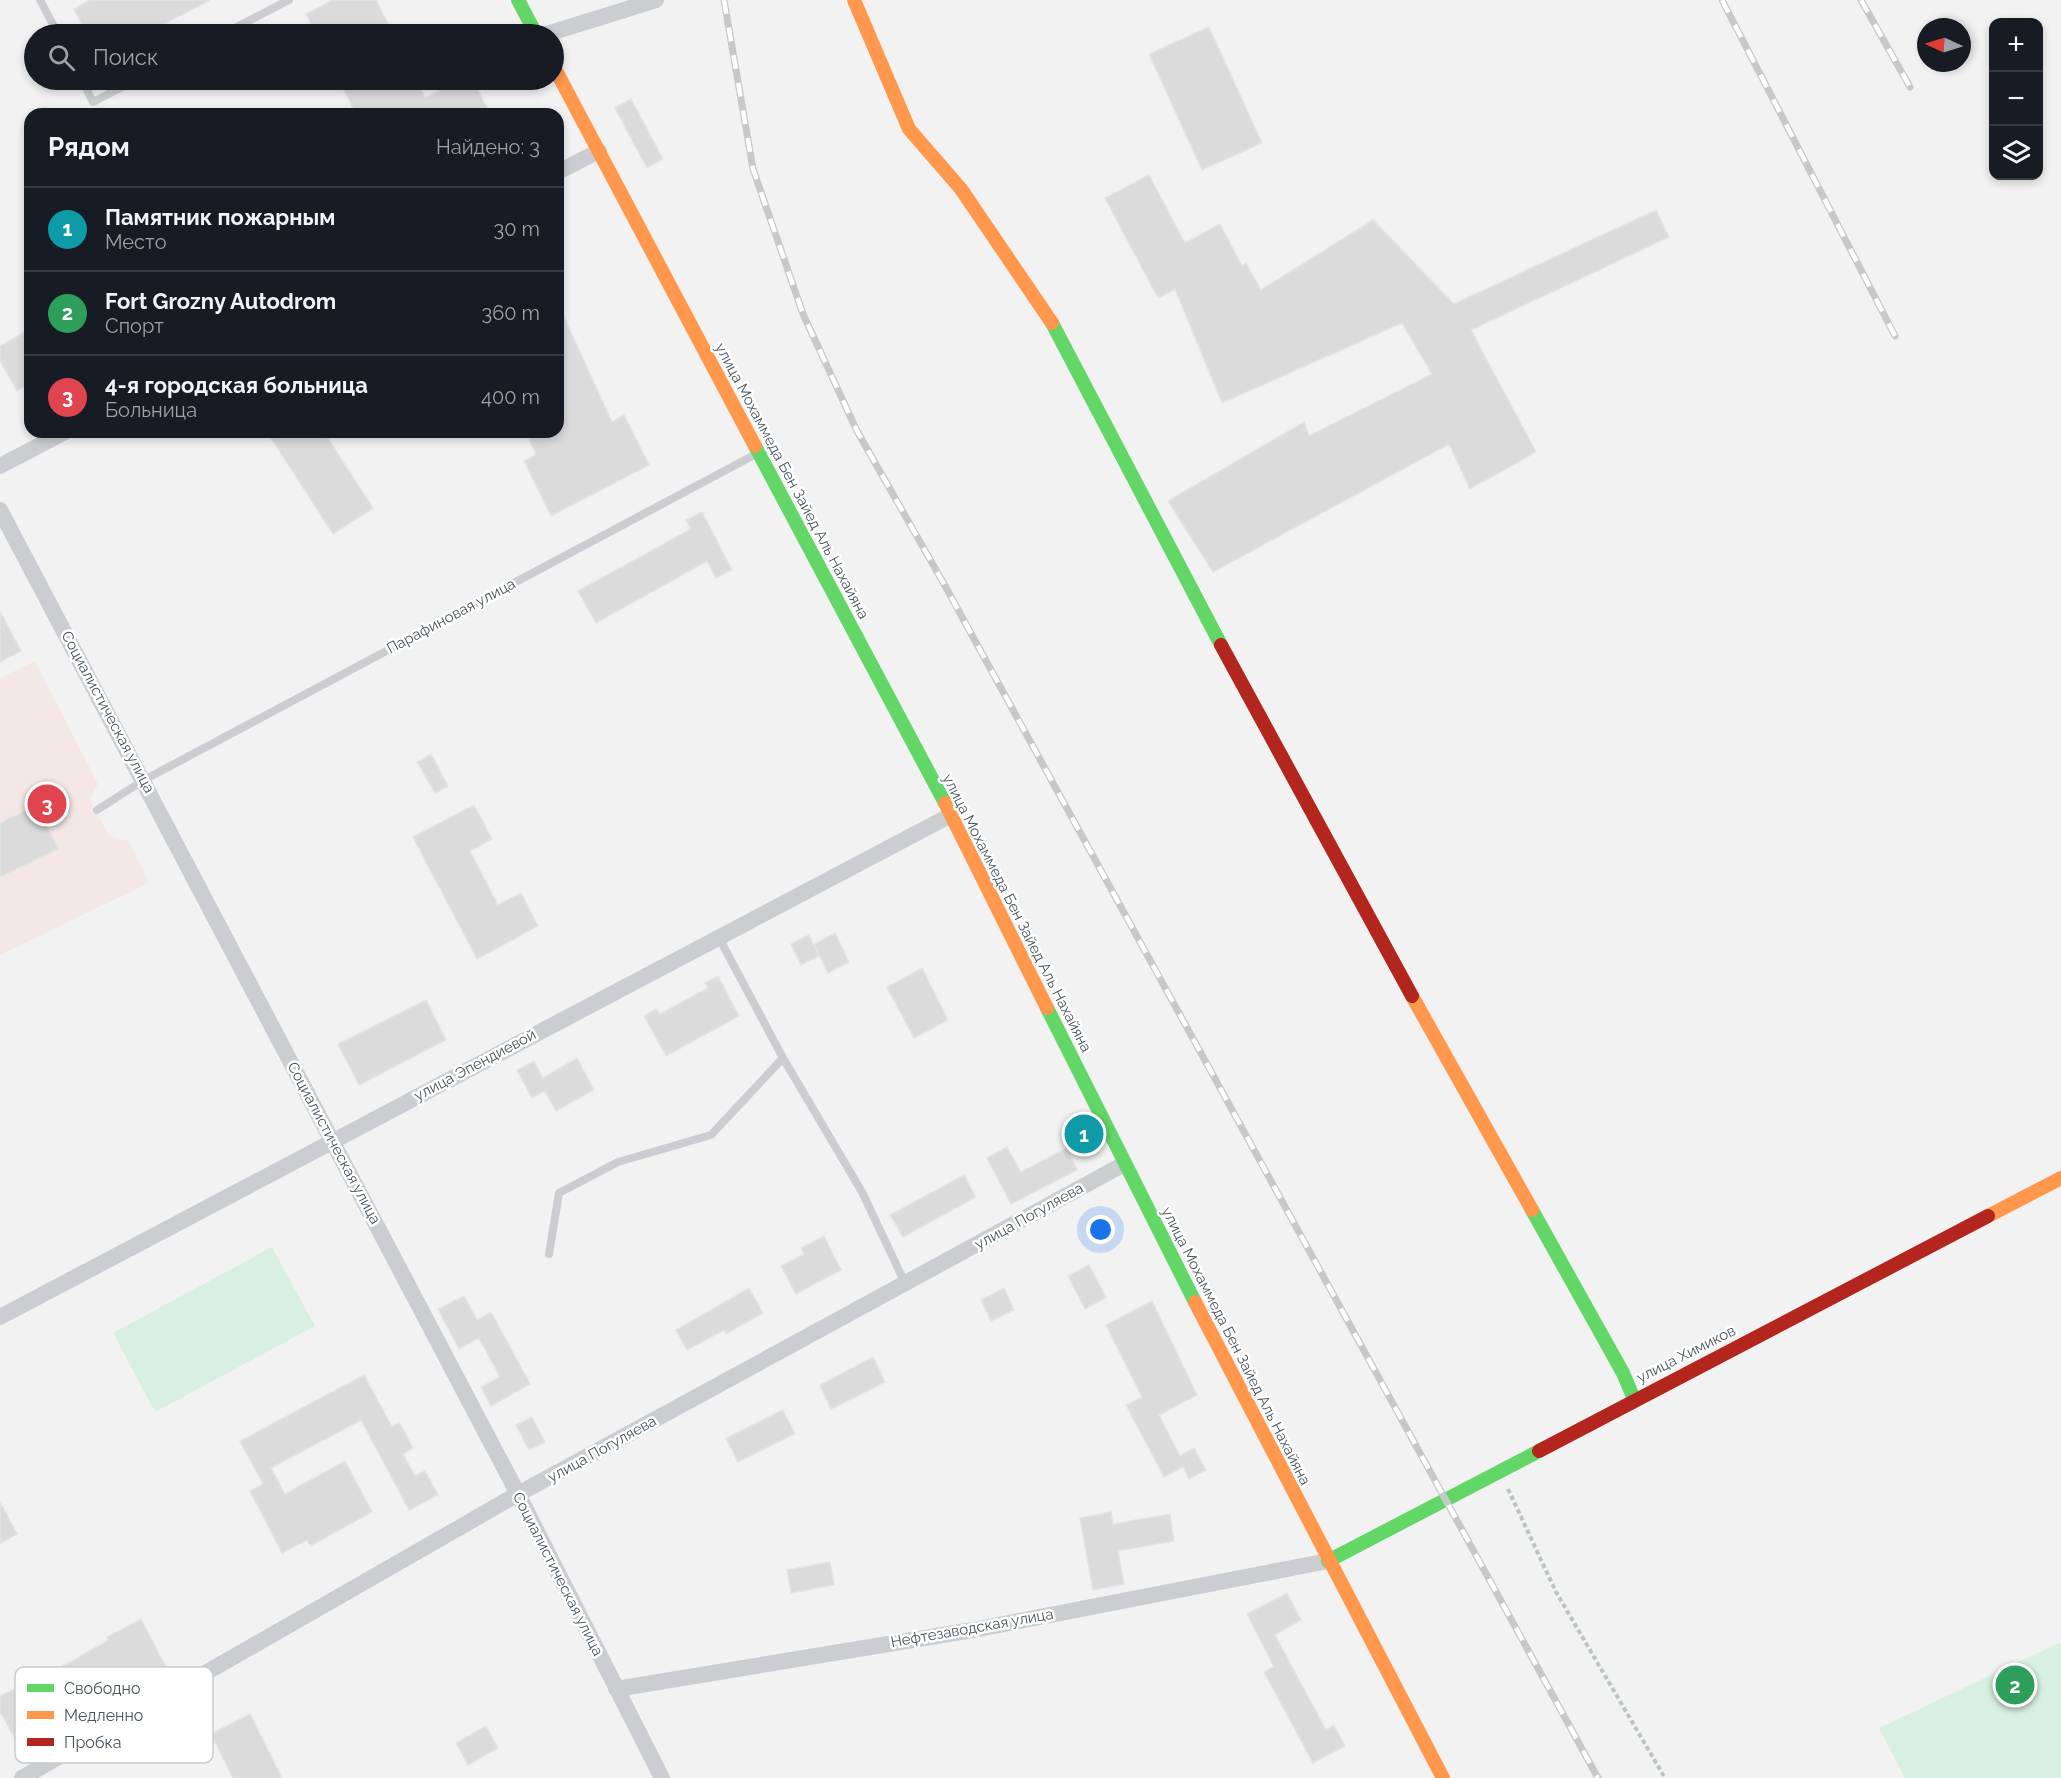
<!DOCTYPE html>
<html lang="ru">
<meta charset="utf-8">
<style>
body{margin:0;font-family:Raleway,sans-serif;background:#20242c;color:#f1f3f6}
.controls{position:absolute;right:18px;top:18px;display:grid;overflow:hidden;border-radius:12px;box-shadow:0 3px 9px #0003}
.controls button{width:54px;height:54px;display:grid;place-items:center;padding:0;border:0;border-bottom:2px solid #363941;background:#171b24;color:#f1f3f6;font:30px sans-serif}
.compass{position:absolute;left:1917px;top:18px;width:54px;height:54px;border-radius:50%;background:#171b24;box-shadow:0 3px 9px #0003;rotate:274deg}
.you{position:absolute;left:1101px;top:1230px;width:21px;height:21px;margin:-15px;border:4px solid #fff;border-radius:50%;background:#1a73e8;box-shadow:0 0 0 9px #1a73e833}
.badge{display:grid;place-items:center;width:39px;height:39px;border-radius:50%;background:#0f766e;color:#fff;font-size:20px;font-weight:700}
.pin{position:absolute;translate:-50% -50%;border:3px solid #fff;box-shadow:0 2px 6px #0006}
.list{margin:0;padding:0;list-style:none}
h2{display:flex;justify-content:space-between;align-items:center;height:78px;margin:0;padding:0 24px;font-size:26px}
h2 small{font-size:20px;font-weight:400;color:#9ea1a6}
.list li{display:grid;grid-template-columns:39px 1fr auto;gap:18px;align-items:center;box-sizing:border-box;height:84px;padding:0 24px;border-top:2px solid #363941}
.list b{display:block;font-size:22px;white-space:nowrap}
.list p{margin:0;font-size:20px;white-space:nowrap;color:#9ea1a6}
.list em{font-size:20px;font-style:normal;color:#9ea1a6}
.icon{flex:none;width:33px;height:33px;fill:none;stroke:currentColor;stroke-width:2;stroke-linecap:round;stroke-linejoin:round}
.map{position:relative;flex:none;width:2061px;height:1778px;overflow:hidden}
.search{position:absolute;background:#171b24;box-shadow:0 3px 9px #0003;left:24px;top:24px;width:540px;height:66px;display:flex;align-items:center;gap:15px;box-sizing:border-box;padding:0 21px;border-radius:33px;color:#9ea1a6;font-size:22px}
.panel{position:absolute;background:#171b24;box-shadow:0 3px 9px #0003;left:24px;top:108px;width:540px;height:330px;border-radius:18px}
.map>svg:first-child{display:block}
</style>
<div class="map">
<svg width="2061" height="1778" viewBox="0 0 2061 1778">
<rect width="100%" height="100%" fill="#f2f2f2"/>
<path fill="#f4e8e7" d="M35,661L98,784L90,799L109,836L129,841L149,883L0,955V678Z"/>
<path fill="#d8f0e1" d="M272,1247L315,1326L155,1412L113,1333Z
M2061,1642V1778H1905L1879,1728Z"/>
<path fill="#dbdbdc" stroke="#e3e4e5" stroke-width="1.5" d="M90,0H210L145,34H87L74,9Z
M333,0H376L393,34H316L306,14Z
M1209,27L1262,143L1202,170L1149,54Z
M339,80H416L425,98L461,80H473L490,114H356Z
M631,99L663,159L647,168L615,108Z
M1149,175L1185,243L1220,224L1242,266L1246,263L1261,290L1373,220L1454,304L1656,210L1669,237L1471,330L1536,452L1470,489L1449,444L1213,572L1168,501L1304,422L1309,436L1432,374L1402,323L1222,403L1175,289L1158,298L1105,198Z
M558,304L612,422L624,415L649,465L551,516L524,461L536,455L526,432H558V394L564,391L558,378Z
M30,329V383L17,391L0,361V346Z
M267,432H324L373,508L333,534Z
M702,512L732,570L716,578L707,561L596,623L578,591L691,529L686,520Z
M0,611L21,651L0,662Z
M431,754L448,786L435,793L417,762Z
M37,805L58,849L0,877V823Z
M474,805L492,839L470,851L498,905L521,893L538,926L477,959L413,837Z
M835,933L849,962L828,973L814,944Z
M809,935L819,956L801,965L791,944Z
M922,968L948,1020L914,1038L887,987Z
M718,976L739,1016L666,1056L644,1016L656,1009L660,1014L708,988L705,983Z
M426,1000L446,1040L359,1085L338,1044Z
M577,1058L594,1090L556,1111L545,1091L532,1098L517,1070L534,1061L543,1078Z
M1007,1147L1021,1172L1067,1148L1077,1170L1011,1204L987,1158Z
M964,1175L976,1197L903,1237L890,1215Z
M824,1236L841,1270L796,1294L781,1266L804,1254L801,1248Z
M1089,1265L1106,1298L1085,1309L1068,1276Z
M749,1288L763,1313L726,1334L724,1330L687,1350L676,1330Z
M1004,1288L1014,1310L991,1321L981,1300Z
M464,1296L477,1320L491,1312L530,1384L491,1406L481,1387L500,1377L479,1338L459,1349L438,1309Z
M1152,1301L1197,1395L1159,1415L1180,1456L1194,1448L1206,1470L1189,1479L1183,1467L1164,1477L1126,1405L1142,1397L1106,1325Z
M873,1357L885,1382L831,1409L820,1385Z
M364,1375L392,1427L399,1422L413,1448L403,1454L415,1476L425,1471L438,1495L409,1510L361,1420L271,1468L285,1494L345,1461L372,1512L310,1546L307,1540L282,1553L250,1491L263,1484L240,1441Z
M783,1410L795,1434L738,1462L726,1438Z
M532,1417L545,1442L529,1450L516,1425Z
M0,1502L17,1534L0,1544Z
M1111,1512L1113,1524L1170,1514L1174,1541L1118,1551L1124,1584L1093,1590L1080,1518Z
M830,1562L834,1585L791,1593L787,1570Z
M1287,1593L1301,1620L1275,1635L1326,1730L1334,1725L1345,1746L1313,1763L1264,1672L1274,1667L1247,1614Z
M141,1619L169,1673L142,1687L131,1666L87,1690L84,1684L21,1716L35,1741L21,1749L0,1712V1696L72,1661L109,1640L107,1637Z
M250,1714L282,1778H233L211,1734Z
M486,1726L498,1748L468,1765L456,1743Z"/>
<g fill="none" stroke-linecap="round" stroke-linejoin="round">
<path stroke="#bac5c2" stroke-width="4" stroke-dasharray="4.5 3" stroke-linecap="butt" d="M1508,1489L1556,1592L1665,1778"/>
<path stroke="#cbcdd0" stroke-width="8" d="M40,0L58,34
M223,34L289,0
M82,80L93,102L136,80
M97,810L144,780L758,453
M718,936L783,1058L862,1192L905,1283
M549,1254L559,1193L618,1162L711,1135L783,1058"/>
<path stroke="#cbcdd0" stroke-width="16" d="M547,34L656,0
M558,172L599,151
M0,466L65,432
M0,510L518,1494L662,1778
M0,1317L951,815
M616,1689L973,1630L1328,1561
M22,1778L518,1494L1124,1164"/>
<path stroke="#63d668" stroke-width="14" d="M518,0L536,34
M1052,323L1221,645
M755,446L945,803
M1047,1008L1195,1302
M1532,1210L1623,1373L1634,1399
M1328,1561L1539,1451"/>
<path stroke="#ff974d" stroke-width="14" d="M854,0L909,129L961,189L1052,323
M554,67L755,446
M945,803L1047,1008
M1412,996L1532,1210
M1988,1216L2061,1178
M1195,1302L1443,1778"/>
<path stroke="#b3261e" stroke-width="14" d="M1221,645L1412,996
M1539,1451L1988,1216"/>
<g stroke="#c6c8ca" stroke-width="7">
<path id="rail" d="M724,0L753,169L803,314L857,431L944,584L1598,1778
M1722,0L1895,336
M1861,0L1910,87"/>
</g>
<use href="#rail" stroke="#fff" stroke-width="4.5" stroke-dasharray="14" stroke-linecap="butt"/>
</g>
<g text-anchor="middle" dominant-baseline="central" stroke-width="5" stroke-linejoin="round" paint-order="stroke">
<g font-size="15" fill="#49545e" stroke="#fff">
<text transform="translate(792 481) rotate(62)">улица Мохаммеда Бен Зайед Аль Нахайяна</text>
<text transform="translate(451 616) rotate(-28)">Парафиновая улица</text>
<text transform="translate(108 712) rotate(62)">Социалистическая улица</text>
<text transform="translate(1017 913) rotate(63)">улица Мохаммеда Бен Зайед Аль Нахайяна</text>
<text transform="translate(475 1065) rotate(-28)">улица Эпендиевой</text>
<text transform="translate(334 1143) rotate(62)">Социалистическая улица</text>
<text transform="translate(1029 1216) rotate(-29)">улица Погуляева</text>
<text transform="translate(1236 1346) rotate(63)">улица Мохаммеда Бен Зайед Аль Нахайяна</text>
<text transform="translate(1686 1354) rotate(-27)">улица Химиков</text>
<text transform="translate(602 1449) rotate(-29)">улица Погуляева</text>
<text transform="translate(558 1574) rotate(63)">Социалистическая улица</text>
<text transform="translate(972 1628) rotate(-10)">Нефтезаводская улица</text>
</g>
</g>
<rect x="15" y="1667" width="198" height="96" rx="9" fill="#fff" stroke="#c8cccf" stroke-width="1.5"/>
<rect x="27" y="1684" width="27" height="8" fill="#63d668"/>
<rect x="27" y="1711" width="27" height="8" fill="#ff974d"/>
<rect x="27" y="1738" width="27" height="8" fill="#b3261e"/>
<g font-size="16" fill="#49545e">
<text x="64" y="1694">Свободно</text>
<text x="64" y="1721">Медленно</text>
<text x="64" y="1748">Пробка</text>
</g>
</svg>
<div class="controls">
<button>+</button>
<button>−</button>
<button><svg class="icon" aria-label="layers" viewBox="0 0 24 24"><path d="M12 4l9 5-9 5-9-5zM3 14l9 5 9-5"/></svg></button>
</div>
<svg class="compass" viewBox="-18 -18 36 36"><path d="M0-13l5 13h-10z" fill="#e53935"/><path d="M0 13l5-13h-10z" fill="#9ea1a6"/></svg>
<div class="you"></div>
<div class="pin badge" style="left:1084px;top:1134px;background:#0f9aa8">1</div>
<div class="pin badge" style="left:2015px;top:1685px;background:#2e9e5b">2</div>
<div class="pin badge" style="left:47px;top:804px;background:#e0444e">3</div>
<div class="search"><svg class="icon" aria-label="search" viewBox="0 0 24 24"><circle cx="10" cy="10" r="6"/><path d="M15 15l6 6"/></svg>Поиск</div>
<section class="panel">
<h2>Рядом<small>Найдено: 3</small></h2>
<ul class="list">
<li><span class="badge" style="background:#0f9aa8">1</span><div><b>Памятник пожарным</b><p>Место</p></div><em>30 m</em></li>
<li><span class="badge" style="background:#2e9e5b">2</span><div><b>Fort Grozny Autodrom</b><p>Спорт</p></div><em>360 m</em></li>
<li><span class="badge" style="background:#e0444e">3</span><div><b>4-я городская больница</b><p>Больница</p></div><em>400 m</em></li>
</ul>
</section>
</div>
